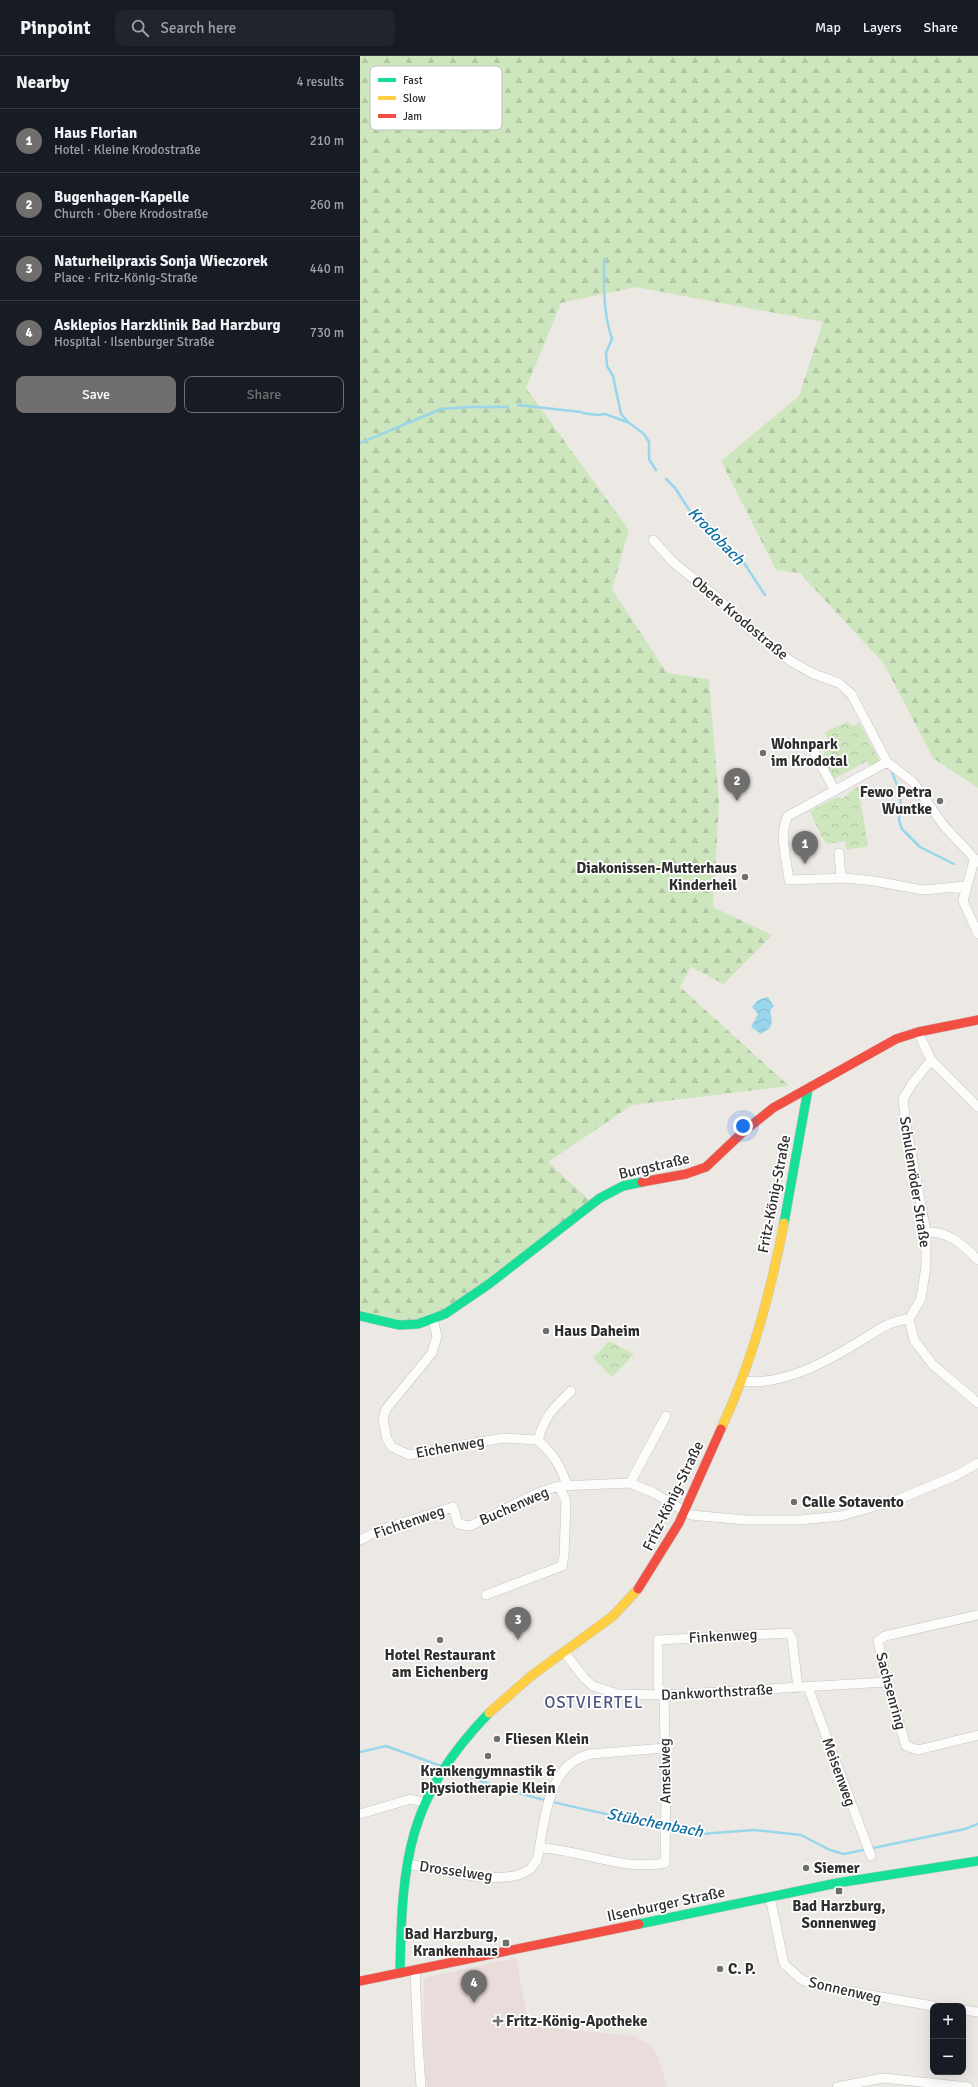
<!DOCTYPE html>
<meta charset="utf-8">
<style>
body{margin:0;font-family:Signika,sans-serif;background:#20242c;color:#f1f3f6}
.controls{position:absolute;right:12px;bottom:12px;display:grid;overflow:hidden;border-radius:8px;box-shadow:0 4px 16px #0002}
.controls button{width:36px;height:36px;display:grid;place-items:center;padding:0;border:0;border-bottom:1px solid #363941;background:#171b24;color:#f1f3f6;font:20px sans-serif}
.you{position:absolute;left:383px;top:1070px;width:14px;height:14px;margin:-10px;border:3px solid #fff;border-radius:50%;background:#1a73e8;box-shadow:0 0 0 6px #1a73e833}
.badge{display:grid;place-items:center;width:26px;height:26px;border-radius:50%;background:#706f6e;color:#fff;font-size:13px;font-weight:700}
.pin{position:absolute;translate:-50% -33px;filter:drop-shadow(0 1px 2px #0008)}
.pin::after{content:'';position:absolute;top:21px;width:14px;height:12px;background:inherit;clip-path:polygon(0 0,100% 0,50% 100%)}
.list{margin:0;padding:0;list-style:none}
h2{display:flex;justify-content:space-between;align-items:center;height:52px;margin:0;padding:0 16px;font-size:17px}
h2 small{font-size:13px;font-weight:400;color:#9ea1a6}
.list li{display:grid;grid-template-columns:26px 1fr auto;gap:12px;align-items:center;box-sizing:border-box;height:64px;padding:0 16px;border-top:1px solid #363941}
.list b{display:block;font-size:15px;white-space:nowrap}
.list p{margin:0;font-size:13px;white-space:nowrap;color:#9ea1a6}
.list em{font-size:13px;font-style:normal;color:#9ea1a6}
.actions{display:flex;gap:8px;padding:12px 16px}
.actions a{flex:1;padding:9px 0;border:1px solid #706f6e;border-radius:8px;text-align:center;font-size:14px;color:#706f6e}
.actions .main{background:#706f6e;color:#fff}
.icon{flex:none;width:22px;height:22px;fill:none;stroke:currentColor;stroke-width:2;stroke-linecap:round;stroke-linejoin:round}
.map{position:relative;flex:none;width:618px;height:2031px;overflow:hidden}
header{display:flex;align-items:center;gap:24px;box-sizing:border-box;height:56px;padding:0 20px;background:#171b24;border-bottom:1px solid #363941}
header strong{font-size:19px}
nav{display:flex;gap:22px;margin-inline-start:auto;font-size:14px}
.search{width:280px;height:36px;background:#20242c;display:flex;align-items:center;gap:10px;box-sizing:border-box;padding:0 14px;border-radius:8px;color:#9ea1a6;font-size:15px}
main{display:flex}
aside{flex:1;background:#171b24}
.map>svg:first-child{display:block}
</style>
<header>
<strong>Pinpoint</strong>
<div class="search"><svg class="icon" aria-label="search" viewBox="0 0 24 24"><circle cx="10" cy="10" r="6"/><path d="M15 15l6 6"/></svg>Search here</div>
<nav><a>Map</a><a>Layers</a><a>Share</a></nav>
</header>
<main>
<aside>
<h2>Nearby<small>4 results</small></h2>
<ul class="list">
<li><span class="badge">1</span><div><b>Haus Florian</b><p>Hotel · Kleine Krodostraße</p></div><em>210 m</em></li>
<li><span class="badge">2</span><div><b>Bugenhagen-Kapelle</b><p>Church · Obere Krodostraße</p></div><em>260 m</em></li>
<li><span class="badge">3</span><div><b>Naturheilpraxis Sonja Wieczorek</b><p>Place · Fritz-König-Straße</p></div><em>440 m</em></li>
<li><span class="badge">4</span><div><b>Asklepios Harzklinik Bad Harzburg</b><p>Hospital · Ilsenburger Straße</p></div><em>730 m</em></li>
</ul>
<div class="actions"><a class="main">Save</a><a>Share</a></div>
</aside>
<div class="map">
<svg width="618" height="2031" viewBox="0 0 618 2031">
<defs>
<pattern id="forest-firs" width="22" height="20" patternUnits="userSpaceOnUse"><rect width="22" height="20" fill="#cee6be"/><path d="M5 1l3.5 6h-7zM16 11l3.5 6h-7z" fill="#b1c6a4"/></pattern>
<pattern id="park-crowns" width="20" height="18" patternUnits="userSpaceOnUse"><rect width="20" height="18" fill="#cee6be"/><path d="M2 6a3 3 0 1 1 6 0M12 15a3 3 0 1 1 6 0" fill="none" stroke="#b1c6a4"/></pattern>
<pattern id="water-waves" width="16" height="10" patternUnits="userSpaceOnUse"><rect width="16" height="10" fill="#99d6ec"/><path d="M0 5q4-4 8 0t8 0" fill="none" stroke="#84b8cb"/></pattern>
</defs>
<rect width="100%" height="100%" fill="#ece8e4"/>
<path fill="#e9dcdb" d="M156,1902L169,1970L274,1980L288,1988L297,1998L307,2031H67L63,1993L64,1924L68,1921Z"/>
<path fill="url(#forest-firs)" d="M0,0H618V732L573,702L524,608L440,517L416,514L361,405L439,340L463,266L276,231L201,247L166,332L269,474L252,533L307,617L349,623L359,746L353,851L412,879L364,928L331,911L320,931L429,1030L272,1049L188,1106L230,1145L90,1252L63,1263L39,1265L0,1256Z"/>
<path fill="url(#park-crowns)" d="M487,666L493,670L499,666L521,707L511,712L507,705L474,723L461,702L465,696L462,689L468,684L465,676Z
M498,730L508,790L486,794L485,785L467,788L461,780L450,755L477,741L482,743Z
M249,1285L274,1298L252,1321L233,1302Z"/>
<path fill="url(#water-waves)" d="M408,941L414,950L410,955L412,964L410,972L401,978L391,971L398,958L392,951L398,944Z"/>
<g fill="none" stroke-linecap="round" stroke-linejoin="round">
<path stroke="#99d6ec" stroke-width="2.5" d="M244,203C244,230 243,257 252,283L246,297L247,310L253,320L261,358L268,366L284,378L289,386V403L296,414
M158,349L221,356
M223,357L237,359L245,358L267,366
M0,387L81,353L110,351H148
M306,423L315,432L336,464L384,507L405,539
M532,716L541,740L539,764L542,773L560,791L594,808
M0,1696L26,1690L81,1710
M88,1712C156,1742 230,1754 303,1770
M307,1771L340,1778L394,1774L441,1779L470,1794L484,1798L605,1773L618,1768"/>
<g stroke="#c5c4c5" stroke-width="10">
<path id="street" d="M293,484L314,507L355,540L389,573L432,606L454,618L479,627L492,639L527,706L553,726L584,770L618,806
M452,692L475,735
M527,706L428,760C418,778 427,804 429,824L485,822L514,825L563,834L606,830
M479,797L481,822
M614,804L603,845L618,878
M558,976L571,1004L618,1051
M566,1176C589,1175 602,1188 618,1204
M73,1263L77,1280L72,1297L26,1353L23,1363L27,1383L32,1391L49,1399L143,1382L178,1384C194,1400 200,1408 207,1429
M549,1263L554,1284L573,1309L618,1347
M382,1325C422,1330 464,1307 497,1287C515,1276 528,1265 549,1263L561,1243L566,1210V1176L546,1069L543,1043L552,1028L571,1004
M178,1384C186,1358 192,1354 211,1335
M270,1427L306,1360
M0,1484L20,1474L93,1451L98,1468L110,1470L180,1436L199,1430L270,1427L294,1437L331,1459L385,1464H440L481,1460L537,1444L597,1419L618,1407
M126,1539L202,1510L204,1500L206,1445L199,1430
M618,1559L525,1580L518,1585L527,1626L546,1690L558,1694L618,1679
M204,1596L224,1622L233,1630L258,1638L304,1639L527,1626
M448,1631L511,1800
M0,1758L51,1743L65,1747
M180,1792C224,1794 259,1815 305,1807L306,1738L304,1639L298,1630V1584L429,1577L432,1582L438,1632
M47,1808C78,1813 142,1832 169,1814C172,1812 174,1807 177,1804C185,1768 186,1707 231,1698L305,1692
M410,1841L424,1908L442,1924L464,1931L573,1950
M55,1914L58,1988L61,2031
M603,1954L618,1956
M477,2031L523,2022L608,2031"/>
</g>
<g stroke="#c5c4c5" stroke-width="10">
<path id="fast" d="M424,1167L448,1033
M0,1260L39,1269L58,1268L85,1258L129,1228L240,1142L263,1130L282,1126
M279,1868L477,1827L618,1805
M40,1917C42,1804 47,1742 129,1657"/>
</g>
<g stroke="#c5c4c5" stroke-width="10">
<path id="slow" d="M361,1373C392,1307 410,1238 424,1167
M129,1657L171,1620L253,1560L278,1533"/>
</g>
<g stroke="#c5c4c5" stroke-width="10">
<path id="jam" d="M282,1126L326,1118L346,1111L383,1076L413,1052L536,983L558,976L618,964
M278,1533L319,1467L361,1373
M0,1925L279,1868"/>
</g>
<use href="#street" stroke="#fcfcfb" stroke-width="9"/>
<use href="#fast" stroke="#16e098" stroke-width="9"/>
<use href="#slow" stroke="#ffcf43" stroke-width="9"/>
<use href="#jam" stroke="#f24e42" stroke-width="9"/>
</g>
<g fill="#706f6e" stroke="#fff" stroke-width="1.5">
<circle cx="403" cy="697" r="4"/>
<circle cx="580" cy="745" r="4"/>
<circle cx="385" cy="821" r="4"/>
<circle cx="186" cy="1275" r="4"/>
<circle cx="434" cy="1446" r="4"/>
<circle cx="80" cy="1584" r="4"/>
<circle cx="137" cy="1683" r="4"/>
<circle cx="128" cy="1700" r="4"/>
<circle cx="446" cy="1812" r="4"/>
<rect x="475" y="1831" width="8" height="8" rx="2"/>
<rect x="142" y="1883" width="8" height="8" rx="2"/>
<circle cx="360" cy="1913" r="4"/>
<path d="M136 1959h4v4h4v4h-4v4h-4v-4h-4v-4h4z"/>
</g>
<g text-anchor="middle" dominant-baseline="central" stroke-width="3.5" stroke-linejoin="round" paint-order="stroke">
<g font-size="15" fill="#2e2e2e" stroke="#fff">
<text transform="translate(380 562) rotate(40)">Obere Krodostraße</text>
<text transform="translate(294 1110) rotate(-13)">Burgstraße</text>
<text transform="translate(555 1126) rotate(81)">Schulenröder Straße</text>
<text transform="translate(414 1138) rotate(-79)">Fritz-König-Straße</text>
<text transform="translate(90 1391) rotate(-10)">Eichenweg</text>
<text transform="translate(313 1440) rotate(-64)">Fritz-König-Straße</text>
<text transform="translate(154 1450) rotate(-24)">Buchenweg</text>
<text transform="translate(49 1466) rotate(-19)">Fichtenweg</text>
<text transform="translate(363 1580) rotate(-3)">Finkenweg</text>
<text transform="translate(531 1635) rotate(75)">Sachsenring</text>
<text transform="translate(357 1636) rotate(-3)">Dankworthstraße</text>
<text transform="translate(305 1715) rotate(-91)">Amselweg</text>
<text transform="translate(479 1716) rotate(70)">Meisenweg</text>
<text transform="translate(96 1815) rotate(8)">Drosselweg</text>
<text transform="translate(306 1848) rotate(-12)">Ilsenburger Straße</text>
<text transform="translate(485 1934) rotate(13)">Sonnenweg</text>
</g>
<g font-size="15" font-weight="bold" fill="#2e2e2e" stroke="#fff" text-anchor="start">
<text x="411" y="688">Wohnpark<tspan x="411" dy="17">im Krodotal</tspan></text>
<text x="572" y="736" text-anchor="end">Fewo Petra<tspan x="572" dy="17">Wuntke</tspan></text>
<text x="377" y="812" text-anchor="end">Diakonissen-Mutterhaus<tspan x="377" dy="17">Kinderheil</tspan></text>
<text x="194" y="1275">Haus Daheim</text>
<text x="442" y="1446">Calle Sotavento</text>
<text x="80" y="1599" text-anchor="middle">Hotel Restaurant<tspan x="80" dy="17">am Eichenberg</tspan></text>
<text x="145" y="1683">Fliesen Klein</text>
<text x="128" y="1715" text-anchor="middle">Krankengymnastik &amp;<tspan x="128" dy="17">Physiotherapie Klein</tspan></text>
<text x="454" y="1812">Siemer</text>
<text x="479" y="1850" text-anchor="middle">Bad Harzburg,<tspan x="479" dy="17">Sonnenweg</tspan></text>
<text x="138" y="1878" text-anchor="end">Bad Harzburg,<tspan x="138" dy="17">Krankenhaus</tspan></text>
<text x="368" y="1913">C. P.</text>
<text x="146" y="1965">Fritz-König-Apotheke</text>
</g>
<g font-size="16" font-style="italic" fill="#0d6fa3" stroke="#fff">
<text transform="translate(356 480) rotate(46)">Krodobach</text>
<text transform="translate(295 1767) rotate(11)">Stübchenbach</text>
</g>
<g font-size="17" letter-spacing="1" fill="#4d5680" stroke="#fff">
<text x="234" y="1646">OSTVIERTEL</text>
</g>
</g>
<rect x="10" y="10" width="132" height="64" rx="6" fill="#fff" stroke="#c0c0c0" stroke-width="1"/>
<rect x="18" y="22" width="18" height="4" fill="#16e098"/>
<rect x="18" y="40" width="18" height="4" fill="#ffcf43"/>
<rect x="18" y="58" width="18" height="4" fill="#f24e42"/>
<g font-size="11" fill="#2e2e2e">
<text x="43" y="28">Fast</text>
<text x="43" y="46">Slow</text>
<text x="43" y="64">Jam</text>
</g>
</svg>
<div class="controls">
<button>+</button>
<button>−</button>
</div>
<div class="you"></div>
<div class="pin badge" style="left:445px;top:808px">1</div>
<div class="pin badge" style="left:377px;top:745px">2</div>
<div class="pin badge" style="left:158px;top:1584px">3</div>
<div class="pin badge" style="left:114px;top:1947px">4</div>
</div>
</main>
